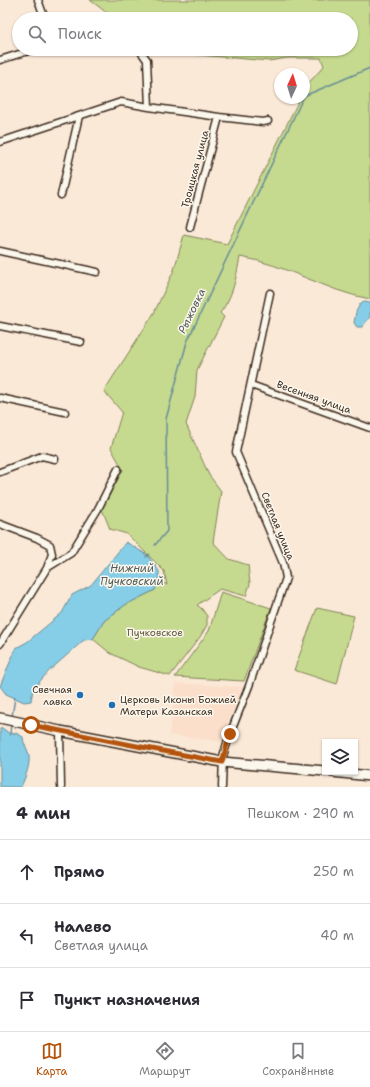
<!DOCTYPE html>
<html lang="ru">
<meta charset="utf-8">
<style>
body{margin:0;font-family:"Shantell Sans",sans-serif;background:#f2f2f3;color:#2b2b33}
.controls{position:absolute;right:12px;bottom:12px;display:grid;overflow:hidden;border-radius:0px;box-shadow:0 1px 3px #0004}
.controls button{width:36px;height:36px;display:grid;place-items:center;padding:0;border:0;border-bottom:1px solid #e1e1e2;background:#fff;color:#2b2b33;font:20px sans-serif}
.compass{position:absolute;left:274px;top:68px;width:36px;height:36px;border-radius:50%;background:#fff;box-shadow:0 1px 3px #0004;rotate:4deg}
.stop{position:absolute;width:12px;height:12px;margin:-9px;border:3px solid #b45309;border-radius:50%;background:#fff}
.stop.end{background:#b45309;border-color:#fff;box-shadow:0 1px 4px #0008}
.list{margin:0;padding:0;list-style:none}
h2{display:flex;justify-content:space-between;align-items:center;height:52px;margin:0;padding:0 16px;font-size:17px}
h2 small{font-size:13px;font-weight:400;color:#7c7c81}
.list li{display:grid;grid-template-columns:26px 1fr auto;gap:12px;align-items:center;box-sizing:border-box;height:64px;padding:0 16px;border-top:1px solid #e1e1e2}
.list b{display:block;font-size:15px;white-space:nowrap}
.list p{margin:0;font-size:13px;white-space:nowrap;color:#7c7c81}
.list em{font-size:13px;font-style:normal;color:#7c7c81}
.icon{flex:none;width:22px;height:22px;fill:none;stroke:currentColor;stroke-width:2;stroke-linecap:round;stroke-linejoin:round}
.map{position:relative;flex:none;width:370px;height:787px;overflow:hidden}
.search{position:absolute;background:#fff;box-shadow:0 1px 3px #0004;left:12px;right:12px;top:12px;height:44px;display:flex;align-items:center;gap:10px;box-sizing:border-box;padding:0 14px;border-radius:22px;color:#7c7c81;font-size:15px}
.sheet{height:244px;background:#fff}
nav{display:flex;justify-content:space-around;align-items:center;box-sizing:border-box;height:56px;border-top:1px solid #e1e1e2;background:#fff;font-size:11px;color:#7c7c81}
nav a{display:grid;justify-items:center;gap:2px}
nav .on{color:#b45309}
.map>svg:first-child{display:block}
</style>
<div class="map">
<svg width="370" height="787" viewBox="0 0 370 787">
<rect width="100%" height="100%" fill="#fbe9d8"/>
<filter id="ink" filterUnits="userSpaceOnUse"><feTurbulence type="fractalNoise" baseFrequency=".025" numOctaves="2"/><feDisplacementMap in="SourceGraphic" scale="8" xChannelSelector="R" yChannelSelector="G"/><feConvolveMatrix kernelMatrix="1 2 1 2 8 2 1 2 1" color-interpolation-filters="sRGB"/></filter>
<g filter="url(#ink)">
<path fill="#fbdfca" d="M176,683L242,687L221,742L169,735Z"/>
<path fill="#c5da8f" stroke="#808256" d="M90,0H370V299C325,291 286,264 240,257C236,278 233,297 220,313L224,317L197,370L195,397L186,424L209,475L221,491L213,542L229,559L248,565L250,584L246,596L220,589L197,605L202,609L207,616V625L200,637L170,676L139,667L110,653L93,639L104,621L125,605L155,590L159,580L167,585L164,571L127,534L110,529L102,509L123,470L111,448L122,412L104,391L154,313L174,270L184,235L227,244L300,98H304L305,87L324,66L321,58H288L269,61L187,54L171,49H351V19H115Z
M221,592L271,608L244,681L175,677L209,631Z
M317,608L354,616L337,684L294,670Z"/>
<path fill="#86cee7" stroke="#688c97" d="M364,302L370,303V317L362,327H357L354,323L356,312L360,304Z
M126,542L147,555L159,571V580L155,590L125,605L104,621L93,639L84,640L49,671L33,689L31,701L24,702L6,694L0,686L16,648L27,642L62,613L72,595L91,585Z
M2,728L10,734L16,733L23,737C23,743 26,746 28,752C32,762 25,778 21,787H0V729Z"/>
<g fill="none" stroke-linecap="round" stroke-linejoin="round">
<path stroke="#688c97" stroke-width="1.5" d="M304,96L370,68
M155,545L167,531L166,419L187,342L303,98
M146,557L149,554
M12,717L15,697
M10,735L11,723"/>
<g stroke="#3b2a1e" stroke-width="9">
<path id="street" d="M38,0L45,19
M0,60L35,49
M149,107L219,117L263,122L268,121
M0,142L121,102L149,107L147,60L139,49
M61,195L79,116
M190,227L219,117
M0,251L97,272
M0,326L81,342
M251,385L370,428
M0,398L65,412
M0,472L42,456L55,459
M0,524L37,538L50,545L52,554L47,568
M0,644L47,568L71,553L98,509L118,469
M60,731L61,787
M222,787L223,756L230,734L249,686L286,578L283,563L236,452L270,293"/>
</g>
<g stroke="#3b2a1e" stroke-width="12">
<path id="secondary" d="M0,718L60,731L222,762L325,771
M332,772L370,776"/>
</g>
<use href="#street" stroke="#fbf7ec" stroke-width="6"/>
<use href="#secondary" stroke="#fbf7ec" stroke-width="9"/>
</g>
</g>
<g fill="none" stroke-linecap="round" stroke-linejoin="round" filter="url(#ink)">
<path stroke="#b45309" stroke-width="5" d="M31,725L152,749L222,762L230,734"/>
</g>
<g fill="#1f6fb2" stroke="#fbf7ec" stroke-width="1.5">
<circle cx="80" cy="695" r="4"/>
<circle cx="112" cy="705" r="4"/>
</g>
<g text-anchor="middle" dominant-baseline="central" stroke-width="3" stroke-linejoin="round" paint-order="stroke">
<g font-size="10" fill="#3b2a1e" stroke="#fbf7ec">
<text transform="translate(195 169) rotate(-75)">Троицкая улица</text>
<text transform="translate(314 397) rotate(20)">Весенняя улица</text>
<text transform="translate(278 526) rotate(68)">Светлая улица</text>
</g>
<g font-size="10" fill="#5e563a" stroke="#fbf7ec">
<text x="155" y="632">Пучковское</text>
</g>
<g font-size="10" fill="#3b2a1e" stroke="#fbf7ec" text-anchor="end">
<text x="72" y="689">Свечная<tspan x="72" dy="12">лавка</tspan></text>
<text x="120" y="699" text-anchor="start">Церковь Иконы Божией<tspan x="120" dy="12">Матери Казанская</tspan></text>
</g>
<g font-size="11" font-style="italic" fill="#525b5a" stroke="#fbf7ec">
<text transform="translate(192 311) rotate(-64)">Рыжовка</text>
<text x="132" y="568">Нижний<tspan x="132" dy="13">Пучковский</tspan></text>
</g>
</g>
</svg>
<div class="controls">
<button><svg class="icon" aria-label="layers" viewBox="0 0 24 24"><path d="M12 4l9 5-9 5-9-5zM3 14l9 5 9-5"/></svg></button>
</div>
<svg class="compass" viewBox="-18 -18 36 36"><path d="M0-13l5 13h-10z" fill="#e53935"/><path d="M0 13l5-13h-10z" fill="#7c7c81"/></svg>
<div class="stop" style="left:31px;top:725px"></div>
<div class="stop end" style="left:230px;top:734px"></div>
<div class="search"><svg class="icon" aria-label="search" viewBox="0 0 24 24"><circle cx="10" cy="10" r="6"/><path d="M15 15l6 6"/></svg>Поиск</div>
</div>
<section class="sheet">
<h2>4 мин<small>Пешком · 290 m</small></h2>
<ul class="list">
<li><svg class="icon" aria-label="ahead" viewBox="0 0 24 24"><path d="M12 20V5M6 11l6-6 6 6"/></svg><div><b>Прямо</b></div><em>250 m</em></li>
<li><svg class="icon" aria-label="left" viewBox="0 0 24 24"><path d="M17 20v-9H6M10 6l-5 5 5 5"/></svg><div><b>Налево</b><p>Светлая улица</p></div><em>40 m</em></li>
<li><svg class="icon" aria-label="arrive" viewBox="0 0 24 24"><path d="M6 21V4h12l-3 4 3 4H6"/></svg><div><b>Пункт назначения</b></div></li>
</ul>
</section>
<nav>
<a class="on"><svg class="icon" aria-label="map" viewBox="0 0 24 24"><path d="M3 6l6-2 6 2 6-2v14l-6 2-6-2-6 2zM9 4v14M15 6v14"/></svg>Карта</a>
<a><svg class="icon" aria-label="directions" viewBox="0 0 24 24"><path d="M12 3l9 9-9 9-9-9zM9 14v-3h6M13 9l2 2-2 2"/></svg>Маршрут</a>
<a><svg class="icon" aria-label="saved" viewBox="0 0 24 24"><path d="M7 4h10v16l-5-4-5 4z"/></svg>Сохранённые</a>
</nav>
